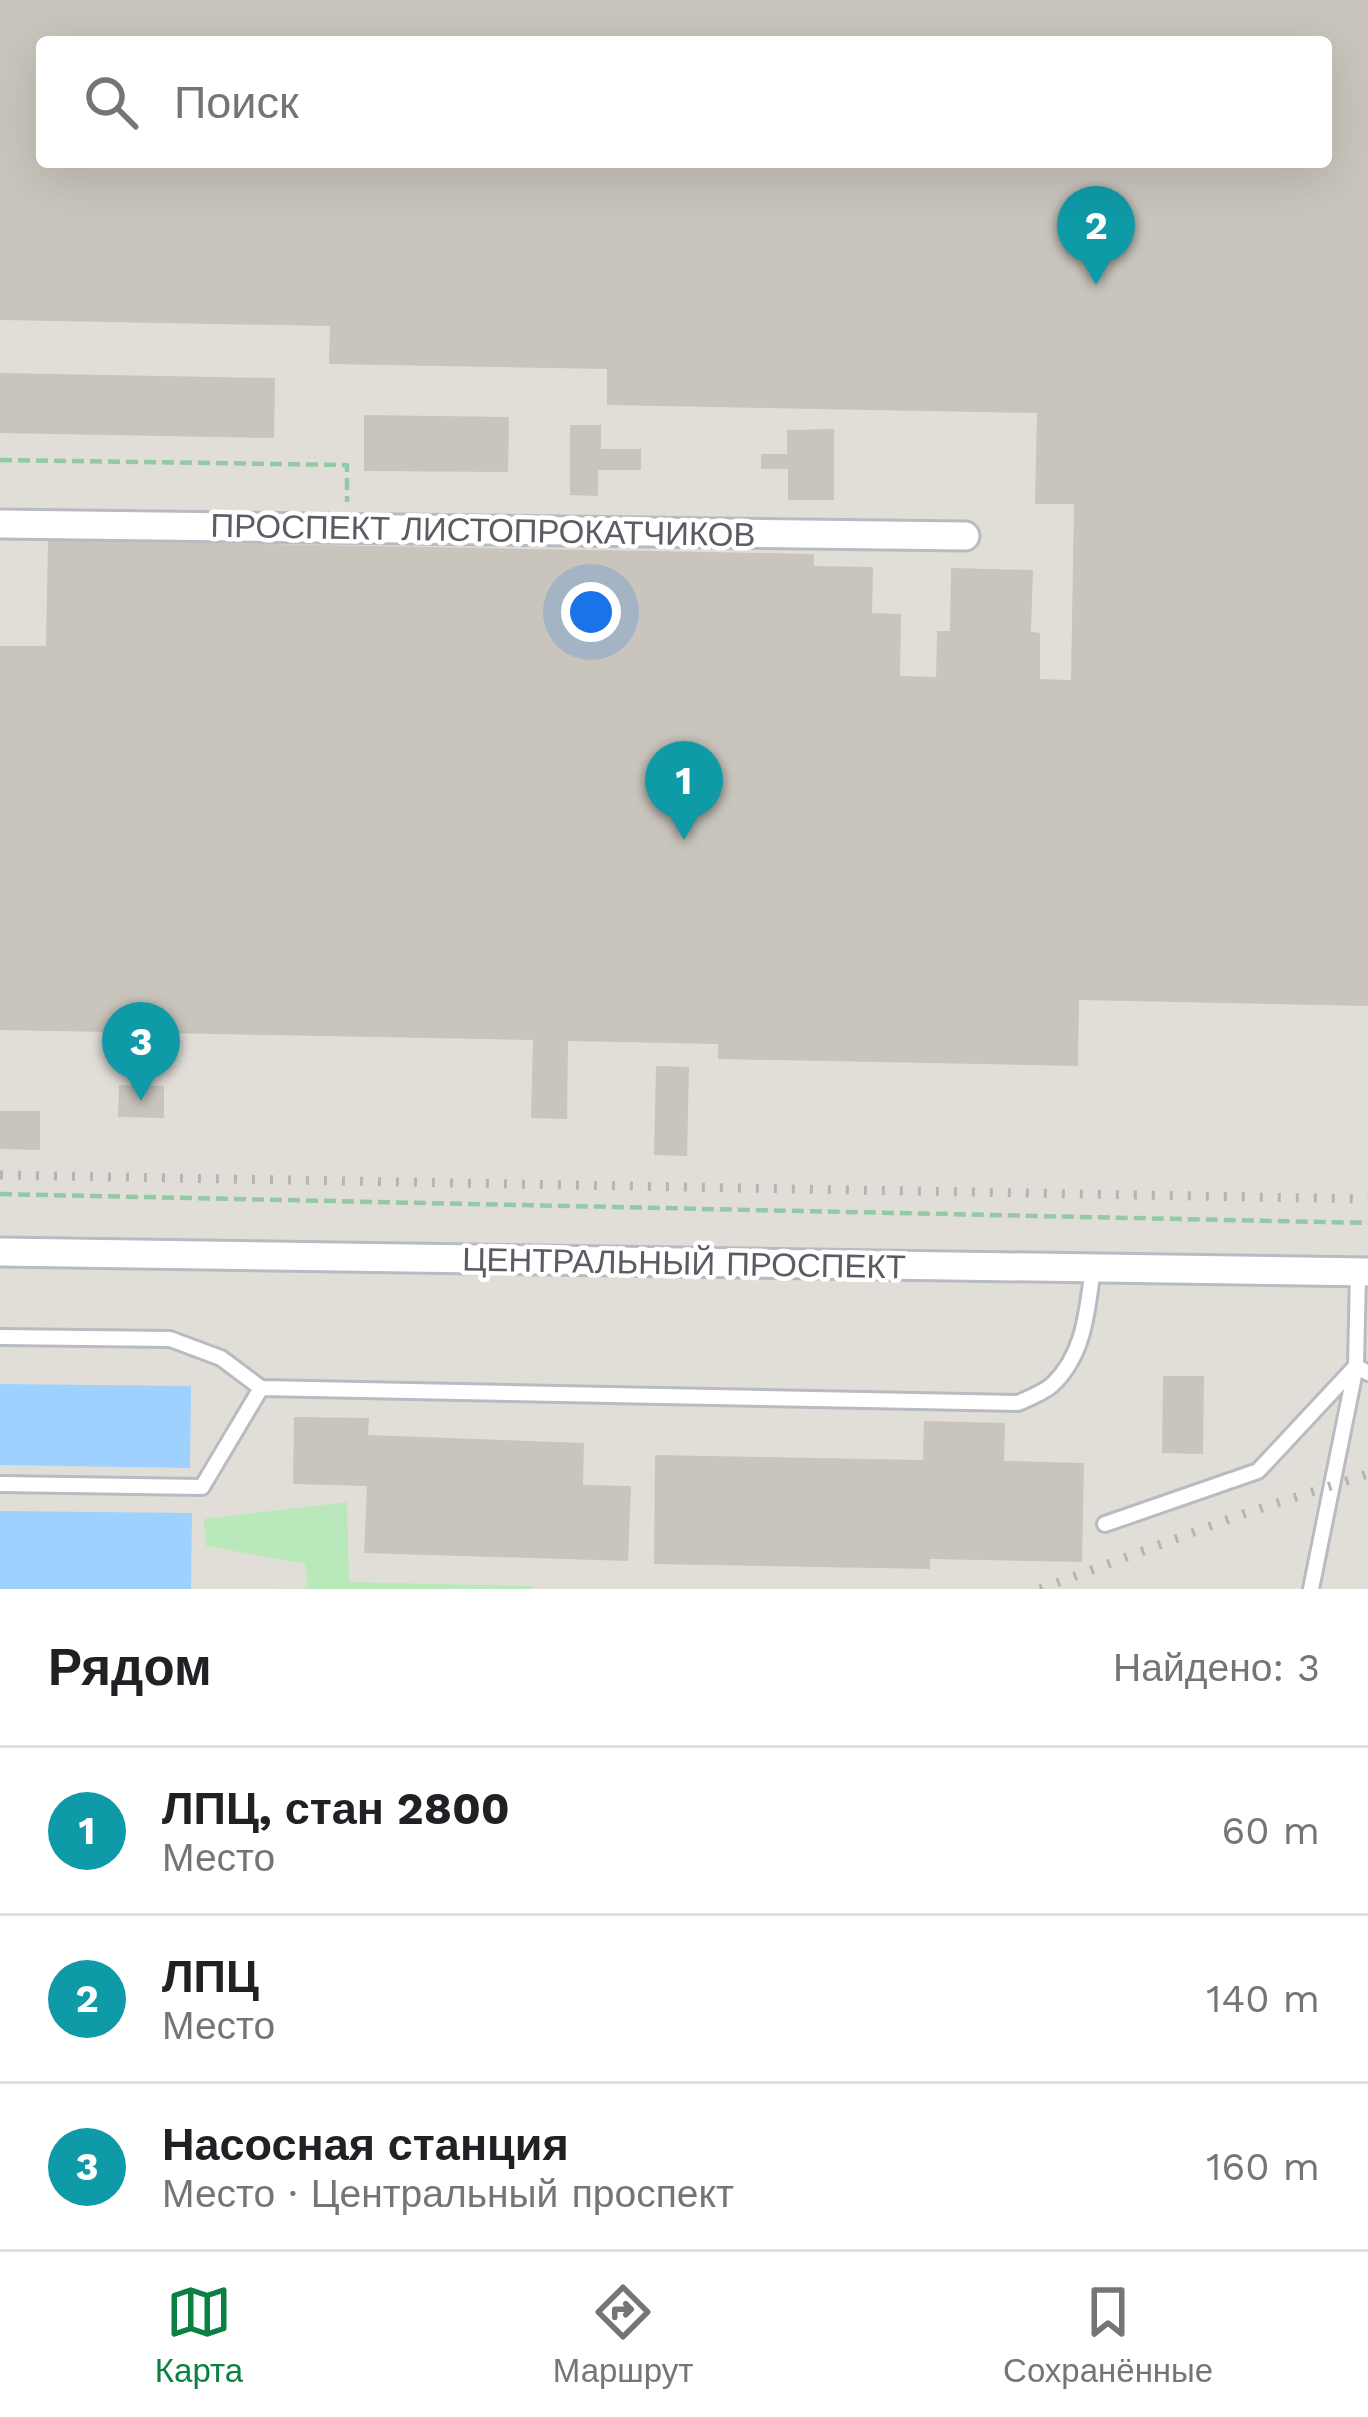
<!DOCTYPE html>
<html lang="ru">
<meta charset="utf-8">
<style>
body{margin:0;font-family:"Work Sans",sans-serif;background:#f6f6f6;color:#202124}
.you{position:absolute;left:591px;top:612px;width:42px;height:42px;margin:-30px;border:9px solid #fff;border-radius:50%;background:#1a73e8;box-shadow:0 0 0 18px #1a73e833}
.badge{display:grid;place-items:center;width:78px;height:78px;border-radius:50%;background:#0b8043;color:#fff;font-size:39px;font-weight:700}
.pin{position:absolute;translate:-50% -99px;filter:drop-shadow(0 3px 6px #0008)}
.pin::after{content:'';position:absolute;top:63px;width:42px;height:36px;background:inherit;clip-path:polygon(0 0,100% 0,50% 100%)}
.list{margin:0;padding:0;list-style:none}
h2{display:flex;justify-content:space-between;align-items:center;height:156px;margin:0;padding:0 48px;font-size:51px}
h2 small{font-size:39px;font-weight:400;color:#757577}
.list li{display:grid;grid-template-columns:78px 1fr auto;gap:36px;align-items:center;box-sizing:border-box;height:168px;padding:0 48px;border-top:3px solid #e0e0e0}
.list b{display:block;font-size:45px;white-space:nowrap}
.list p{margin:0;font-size:39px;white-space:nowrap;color:#757577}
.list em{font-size:39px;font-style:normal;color:#757577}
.icon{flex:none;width:66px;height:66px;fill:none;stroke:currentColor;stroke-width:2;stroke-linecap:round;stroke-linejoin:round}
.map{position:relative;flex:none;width:1368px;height:1589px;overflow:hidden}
.search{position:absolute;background:#fff;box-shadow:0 12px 48px #0002;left:36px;right:36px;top:36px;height:132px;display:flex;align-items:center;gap:30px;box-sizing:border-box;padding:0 42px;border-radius:12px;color:#757577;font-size:45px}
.sheet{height:660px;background:#fff}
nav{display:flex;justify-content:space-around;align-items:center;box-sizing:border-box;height:168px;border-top:3px solid #e0e0e0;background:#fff;font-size:33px;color:#757577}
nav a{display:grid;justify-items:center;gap:6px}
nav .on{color:#0b8043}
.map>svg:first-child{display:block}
</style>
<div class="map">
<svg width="1368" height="1589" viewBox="0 0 1368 1589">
<rect width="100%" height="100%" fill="#eeebe0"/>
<path fill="#e1ded8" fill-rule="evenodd" d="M0,0H1368V1589H0ZM42,42H1326V162H42Z"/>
<path fill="#b9e9bb" d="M347,1502L349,1582L533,1586L532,1589H271L308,1588L305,1564L206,1546L204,1519Z"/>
<path fill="#9fd1ff" d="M0,1384L191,1386L190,1468L0,1465Z
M0,1511L192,1513L191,1589H0Z"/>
<path fill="#c9c5bd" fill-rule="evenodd" d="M0,0H1368V1006L1079,1000L1078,1066L718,1059V1044L568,1041L567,1119L531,1118L533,1040L0,1030V646H46L48,540L814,554V566L873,567L872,613L901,614L900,676L936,677L937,631H950L951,568L1033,570L1031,632L1040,633V679L1071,680L1074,504H1035L1037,413L607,405V369L329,364L330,326L0,320ZM42,42H1326V162H42Z
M0,373L275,378L274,438L0,433Z
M364,415L509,417L508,472L364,471Z
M570,425H601V449H641V470H598V496L570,495Z
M834,429V500H788V469H761V454H787V430Z
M656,1066L689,1067L687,1156L654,1155Z
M119,1085L164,1086V1118L118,1117Z
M0,1111H40V1150L0,1149Z
M1163,1376H1204L1203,1454L1162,1453Z
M294,1417L369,1418L368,1435L584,1443L583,1485L631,1486L628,1561L364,1553L367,1486L293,1484Z
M924,1421L1005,1423L1004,1461L1084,1463L1082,1562L930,1559V1569L654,1564L655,1455L923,1460Z"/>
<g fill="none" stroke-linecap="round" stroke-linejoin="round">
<g stroke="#b8bbc1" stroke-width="20">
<path id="service" d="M0,1337L170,1339L221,1358L261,1388L1018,1403C1029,1398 1043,1393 1052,1385C1085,1354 1087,1310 1093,1268
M0,1484L202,1487L261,1388
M1105,1524L1258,1471L1356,1366L1358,1272
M1311,1589L1356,1366L1368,1373"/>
</g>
<g stroke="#b8bbc1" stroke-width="33">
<path id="minor" d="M0,524L965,536
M0,1252L1368,1272"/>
</g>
<path stroke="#92caa4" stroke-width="4.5" stroke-dasharray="12 6" stroke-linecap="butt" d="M0,460L347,465V502
M0,1194L1368,1223"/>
<use href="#service" stroke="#fff" stroke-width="14"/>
<use href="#minor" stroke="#fff" stroke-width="27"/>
<path stroke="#b4b5b6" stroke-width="9" stroke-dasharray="3 15" stroke-linecap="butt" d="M0,1175L1368,1199
M1040,1589L1243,1514L1368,1474"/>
</g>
<g text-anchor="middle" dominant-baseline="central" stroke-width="9" stroke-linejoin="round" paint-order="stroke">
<g font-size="33" fill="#595d63" stroke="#fff">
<text transform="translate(483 530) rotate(1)">ПРОСПЕКТ ЛИСТОПРОКАТЧИКОВ</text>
<text transform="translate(684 1263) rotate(1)">ЦЕНТРАЛЬНЫЙ ПРОСПЕКТ</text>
</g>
</g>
</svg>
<div class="you"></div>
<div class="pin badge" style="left:684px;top:840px;background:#0f9aa8">1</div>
<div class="pin badge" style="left:1096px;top:285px;background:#0f9aa8">2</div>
<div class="pin badge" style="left:141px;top:1101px;background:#0f9aa8">3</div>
<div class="search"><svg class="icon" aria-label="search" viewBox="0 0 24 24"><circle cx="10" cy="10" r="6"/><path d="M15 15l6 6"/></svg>Поиск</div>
</div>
<section class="sheet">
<h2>Рядом<small>Найдено: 3</small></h2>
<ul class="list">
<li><span class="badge" style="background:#0f9aa8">1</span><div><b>ЛПЦ, стан 2800</b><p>Место</p></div><em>60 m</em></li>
<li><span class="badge" style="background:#0f9aa8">2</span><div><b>ЛПЦ</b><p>Место</p></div><em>140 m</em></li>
<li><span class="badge" style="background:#0f9aa8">3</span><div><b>Насосная станция</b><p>Место · Центральный проспект</p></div><em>160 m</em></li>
</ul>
</section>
<nav>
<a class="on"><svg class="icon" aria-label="map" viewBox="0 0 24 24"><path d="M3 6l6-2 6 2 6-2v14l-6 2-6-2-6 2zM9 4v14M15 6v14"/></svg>Карта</a>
<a><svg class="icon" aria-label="directions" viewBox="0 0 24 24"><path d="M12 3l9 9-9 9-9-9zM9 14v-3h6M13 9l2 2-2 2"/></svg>Маршрут</a>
<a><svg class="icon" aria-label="saved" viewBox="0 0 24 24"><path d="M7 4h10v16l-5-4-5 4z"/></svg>Сохранённые</a>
</nav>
